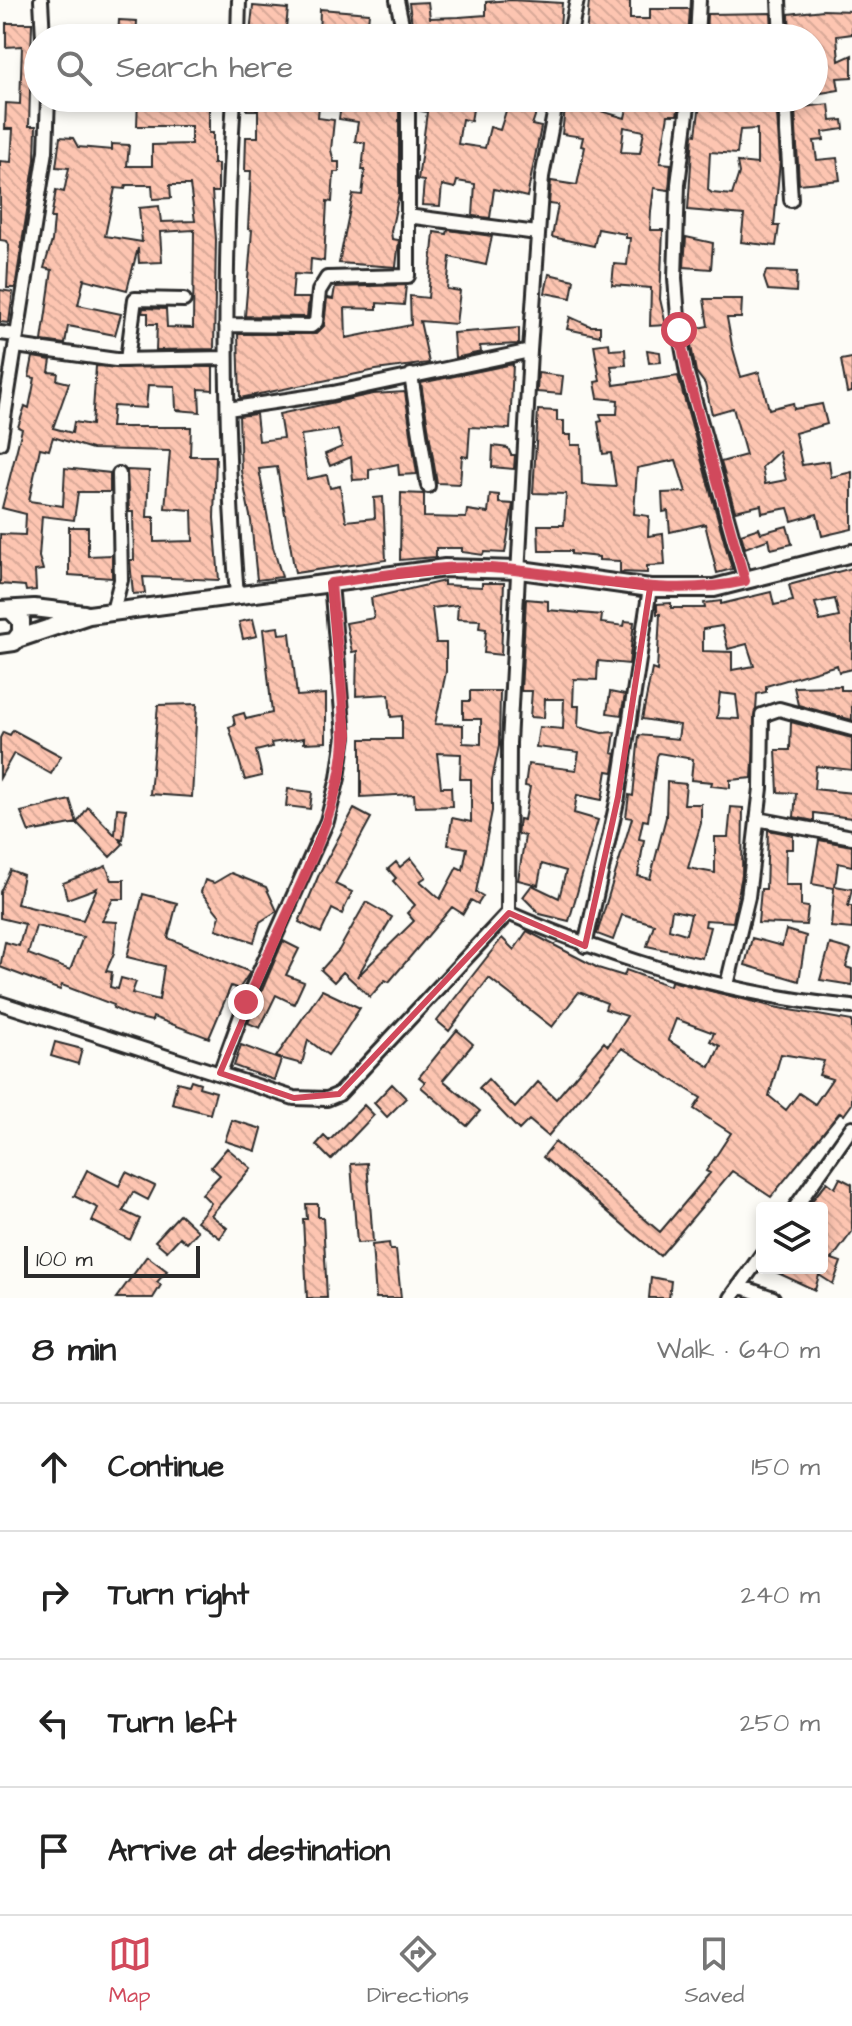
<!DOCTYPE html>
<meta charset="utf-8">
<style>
body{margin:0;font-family:"Architects Daughter",sans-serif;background:#f6f6f6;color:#222}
.controls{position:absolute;right:24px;bottom:24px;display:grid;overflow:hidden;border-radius:8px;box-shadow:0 4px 12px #0003}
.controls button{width:72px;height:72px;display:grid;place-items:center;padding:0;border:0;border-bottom:2px solid #e0e0e0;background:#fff;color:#222;font:40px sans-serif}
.scale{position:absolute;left:24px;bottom:20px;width:176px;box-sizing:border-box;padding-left:8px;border:4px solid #2b2b2b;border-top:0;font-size:22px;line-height:28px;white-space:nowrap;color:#2b2b2b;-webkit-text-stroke:6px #fdfcf7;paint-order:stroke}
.stop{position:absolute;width:24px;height:24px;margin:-18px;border:6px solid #d1495b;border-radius:50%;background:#fff}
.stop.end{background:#d1495b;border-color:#fff;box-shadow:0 2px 8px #0008}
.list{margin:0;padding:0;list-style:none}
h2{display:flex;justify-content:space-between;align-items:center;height:104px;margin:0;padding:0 32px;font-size:34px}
h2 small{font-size:26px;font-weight:400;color:#767676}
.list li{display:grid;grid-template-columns:52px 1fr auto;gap:24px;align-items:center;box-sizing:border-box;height:128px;padding:0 32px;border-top:2px solid #e0e0e0}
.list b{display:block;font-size:30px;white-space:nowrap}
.list em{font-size:26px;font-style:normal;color:#767676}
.icon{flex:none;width:44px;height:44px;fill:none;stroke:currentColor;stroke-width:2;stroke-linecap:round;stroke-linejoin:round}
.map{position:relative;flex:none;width:852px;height:1298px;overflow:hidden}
.search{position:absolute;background:#fff;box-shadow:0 4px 12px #0003;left:24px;right:24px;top:24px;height:88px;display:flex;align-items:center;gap:20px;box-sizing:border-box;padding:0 28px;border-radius:44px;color:#767676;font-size:30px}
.sheet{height:616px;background:#fff}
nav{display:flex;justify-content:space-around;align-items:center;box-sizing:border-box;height:112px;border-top:2px solid #e0e0e0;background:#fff;font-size:22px;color:#767676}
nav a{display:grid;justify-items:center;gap:4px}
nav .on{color:#d1495b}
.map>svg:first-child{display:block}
</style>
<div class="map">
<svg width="852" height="1298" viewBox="0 0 852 1298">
<defs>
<pattern id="building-back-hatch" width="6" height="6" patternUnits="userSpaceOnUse" patternTransform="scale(2)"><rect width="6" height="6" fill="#fdc5b1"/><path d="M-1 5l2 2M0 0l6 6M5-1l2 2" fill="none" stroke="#d9a998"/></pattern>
</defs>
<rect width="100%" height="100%" fill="#fdfcf7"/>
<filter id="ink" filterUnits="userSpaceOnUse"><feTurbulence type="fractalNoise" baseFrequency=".0125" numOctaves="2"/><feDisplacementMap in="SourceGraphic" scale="16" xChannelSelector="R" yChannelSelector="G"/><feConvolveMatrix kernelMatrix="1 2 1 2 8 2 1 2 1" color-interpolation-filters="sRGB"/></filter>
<g filter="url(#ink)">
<path fill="url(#building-back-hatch)" stroke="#2b2b2b" stroke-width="2" fill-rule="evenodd" d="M511,0L562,3L559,38H512L515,27H494L493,38H414L409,3L428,2L430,18L459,17L486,15V2Z
M589,1H630V19H650V9H690L688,38H586Z
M253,6L288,9L285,37L250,34Z
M320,9L369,13L368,24H393L396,38H319Z
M823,10L852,11V34L837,36L839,61L852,55V77L837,78L839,90L821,93L814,38H790L789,14Z
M771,13L772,30L750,31V38H706L707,14Z
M119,20L137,21L136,38H118Z
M6,23H32L29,126H36L35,160L15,288H7L9,245L7,241L0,240V161L11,162L13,129H5L6,103L20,104L22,46L6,47Z
M65,98H102L100,109L65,103Z
M138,98L209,100V133H213V164H218V192H212L216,239L214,349L156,350L157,324H148V313H142L143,308L166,309L167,327L193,328L194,230L160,232L162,262L139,263L138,248L127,290L84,279L78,305L121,314L115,335L68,326L65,344L42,341L52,270L44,268L52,241L54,218H51L56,190L64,192L69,168L56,167L60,137L73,138L78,147L112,150V144L129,145L127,166H152V145L191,144V126H137ZM126,185H152L153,199L171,198L170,185H190L195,221L161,222L159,206L139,208L142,242L105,236L115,188L125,189Z
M247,98L319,104L318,118L334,120L331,150L334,162H339V172H334L332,202L327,201L324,261L311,259L310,275L294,274L292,298H309L307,317L245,316L252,230L248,229L251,171H245L246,137H258V110H247Z
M342,98H399V194L391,231L392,239L399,240L396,267L339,263L353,194L362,195L365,170H362L365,143L355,141L358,122L339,119Z
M422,98H475L471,121L462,119L458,144L485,148L490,127L500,130L510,98H541L532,125L541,127L527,197L494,189L490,218L473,216L475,184L457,181L455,188L442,185L440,206L422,205L424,181L418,180L427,112L421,111Z
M629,98H670L669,104L679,106L677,115H668L660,163L671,164L669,190L654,188L651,211L650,230H663L660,299L666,325L650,326L651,288L612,285L614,264L627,265L630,238H626V234L598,229L594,246L552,237L558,205L549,204L551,181L577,185L585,147L581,146L583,137L562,134L566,101L625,118ZM624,127L644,131L640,153L621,152Z
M705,98H776L780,161L774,226H779L776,246L741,242L744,215L688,210L693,134L696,135L700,103L704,104ZM757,129V164L737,162L739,173L732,195L712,193L708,190L710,152L737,154L740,130Z
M829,104L831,121L843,120L844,129L823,132L824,140L814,141L817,160L837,158L840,180L799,184L795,108Z
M448,230L492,236L486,265L450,257L447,289L460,291L456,324L420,321L429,363L376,370L240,398L238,334H316L324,326L327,298L333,299L335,287L406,285L404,305L377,303V309L345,308L346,338L411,325L410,296L428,298L434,232L447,234Z
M686,237L713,243L711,269L684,267Z
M766,271L797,272L796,292L768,290L764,278Z
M549,274L574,280L571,298L545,293Z
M0,290L13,292L9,323L0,322Z
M704,299H742L741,318H727L732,345L741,377L759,372L769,409L793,403L794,409L822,404L827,424L795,433L802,465L829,461L831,477L852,472V529L822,536L817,514L792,521L788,508L762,513L761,505L735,511L721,462L746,455L733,408L712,414L705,384L696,372L688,330L708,326ZM779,451L786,480L765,484L762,467Z
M570,317L590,326H600V336L567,329Z
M519,328V344L480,346L481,352L455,358L453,333Z
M609,343L610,350L625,349L626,365L611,366L614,385L678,376L732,569L717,573L705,524L670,532L668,511L663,512L662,493L686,492L676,460L637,468L634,514L649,516L648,536L663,534L665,565L647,566V573L620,572V561L599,560V557L571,554V551H539L538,525H564L566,494L533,493L538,410L557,411V421H564V435H571V445H581L582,485L616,487L611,453L603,454L598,422L602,421L600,414H617L618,400L598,398L595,382L600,381L594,345Z
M647,350L660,352L661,362L649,363Z
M33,357L51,360L49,372L58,373L57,380L69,383L53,428L72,433L74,422L92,425L96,366L213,367V390L199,389L200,412L176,410L175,386L148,385L146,408L113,406L111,427H191L190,456H216L214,518L219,580L143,577L145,593L133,594L130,560H134L133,512H129L127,470L149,471L147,517H154V542L193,541L192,510L165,508L170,451L92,449L53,437L49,450L40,448L29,501L63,506L65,468L110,473V492H78L74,520L42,516L39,557L43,570L35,571L36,590L26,591L25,586L0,584V534L25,535L26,514L2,508L22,429L18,427L25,406L29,408L35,378L29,377Z
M852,358V392L847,393L841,360Z
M513,364L510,429L470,427L468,457L462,456L460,484L437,483L421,383Z
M538,373L563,376L561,394L537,392Z
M405,392L417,474L399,475L398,464L369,470V479L353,480L351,457L330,466L325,454L342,447L338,430L301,435L307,479L327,475L330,488L340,486L346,521L375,518L374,498L383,497L386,560L295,573L277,467L259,469L273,547L282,577L257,580L251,521L241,471L239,416L256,414L259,441L283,438L279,414L373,394Z
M493,446L508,448L511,455H515L514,469L492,467Z
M401,493L424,494V517L466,518L467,510L488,513L490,494L499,495V503L513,504L505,553L484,552L483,555L462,552V548H436V557L400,560Z
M787,526L792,544L771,549L769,539L745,548L741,534L759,528L761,533Z
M69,527H88V556L112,555V578L69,575Z
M852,568V669L839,672L837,665L766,686V692L757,694L752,778L730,780V788L711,786L712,782L691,780L693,759L659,753L657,756L648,821L643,820L639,839L644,840L638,876L650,879L666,817L667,782L686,784L684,804H701V823L688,868L715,873V837H728L731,807L743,808L742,875L733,922L706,920L705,926L710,927L702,958L647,946L654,924L622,915L613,940L597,934L632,818L626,817L629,795L633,796L639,735L678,739L680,725L642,719L652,669L657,671L660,614H657V604L671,603V608H705L704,603L721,601V604L771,592L774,605L793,601L789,585ZM835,599L839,617L820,621L815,603ZM722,626L728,649L747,644L754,666L732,670V652L703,651V629ZM720,693L736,695L739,719L717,718ZM672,910L691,914L686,934L669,929Z
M444,581V585L482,587V583H504L501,655L484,653L486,629L479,628L480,620L457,619L458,605L432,608L436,643H446V672L435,724L463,725V743L481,744V719H463V701H470V691H500L499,746L492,780V811L476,892L483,896L478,904L471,900L463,914L452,907L389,982L385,980L370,997L343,972L334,982L321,970L339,950L366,902L392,917L357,977L414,921L407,913L415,905L393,881L396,878L388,869L396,862L400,867L411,858L426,877L420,881L440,899L457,867L463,870L467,848L448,845L452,818L471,822V779H460L461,754L437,753L441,787H451L452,806L415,807L414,794L361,797V739H402V716L391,717L389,694L356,696L357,651L352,652L346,623L374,618L371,598Z
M526,599L548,601V610L602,615L601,623L624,626L625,621L634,622L629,664L598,661L597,680L574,679L573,706H579L578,727L602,733L615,732L612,753L616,754L613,772L607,771L602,800L577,795L574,813L598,820L569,921L540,914L523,897L532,885L559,898L566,871L542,864L538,885L518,880L525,836L517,834L519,819L524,820L530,787L525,786L528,764L576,770L579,752L536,747L539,727L563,729L564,699H545L544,718L530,717L532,691H521Z
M253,619L257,636L243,639L239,622Z
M278,627L279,634L290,633L297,696L326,694V742L304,743V738L271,743L272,747L256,751L262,776L245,780L229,727L235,725L233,716L244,713L246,719L272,713L263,629Z
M841,686V690H852V720L798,705L794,687Z
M610,692L625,695L621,715L607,713Z
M197,704L192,797L150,794L158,705Z
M791,722L852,738V770L816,766L814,789L852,793V818L814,813V821L794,817L796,793L778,792L776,750H790Z
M13,730L61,756L51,774L14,753L0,778V738L3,732L10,735Z
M288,789L312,792L310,809L286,806Z
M70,800L77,823L29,832L21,812Z
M88,807L115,835L117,808L126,809L123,840L119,839L123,844L110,857L77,823Z
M354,809L371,818L335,884L352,892L342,914L332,909L321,933L299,922L320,872Z
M768,830L793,835V849H786L785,885H801V906L808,907L806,925L758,923L761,889H766Z
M819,840L852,846V866L838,863L835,886L852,889L848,906H852V929L831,927L834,888L812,884Z
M106,866L112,880H124V899H113L102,921L117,922L114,953L106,971L112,972L110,987L118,989L121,978L136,982L132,993L159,1000L164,966L127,957L143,894L177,903L168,938L250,972L239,989L231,986L209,1038L153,1017L152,1021L131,1016L113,1008L114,1005L62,985L60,990L0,967L5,942L19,946L25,924L0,918V892L10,870L23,875L17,904L83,920L97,888L67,899L63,883ZM36,926L83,937L70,970L28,954Z
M231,873L266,887L277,911L260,922L254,942L216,929L220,916L201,892L205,880L214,883Z
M786,930L806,936L799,981L745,965L752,938L782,946Z
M527,931L598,968L624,976L626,970L670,986L671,981L774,1007L852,1021V1104L844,1115L840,1112L771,1197L732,1171L660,1256L543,1157L555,1142L660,1232L710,1173L706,1171L731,1133L694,1109L701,1098L622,1048L548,1136L529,1120L519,1130L479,1088L488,1079L515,1108L538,1082L556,1099L604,1042L608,1046L627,1016L605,1009L607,1003L579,992L552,1027L489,978L449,1031L437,1021L502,938L514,950ZM676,1019L714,1033L710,1041L720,1046L710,1067L668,1040ZM781,1054L824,1061L819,1075L832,1079L815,1104L799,1093L786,1110L769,1096Z
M283,941L299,949L286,975L304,982L294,1004L276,995L260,1028L248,1023Z
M830,944L851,950L846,967L852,969V985L820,980Z
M322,990L360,1008L342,1036L328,1055L308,1040L302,1064L276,1057Z
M457,1030L473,1044L443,1080L480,1111L467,1126L421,1087L425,1082L419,1077Z
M55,1042L82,1049L78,1064L51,1056Z
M241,1045L281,1060L274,1080L234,1066Z
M191,1080L200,1083L199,1087L216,1092L210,1114L172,1104L177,1082L189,1085Z
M392,1084L406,1098L387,1117L374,1103Z
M364,1105L374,1115L331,1160L316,1145L324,1136L329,1141Z
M232,1120L262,1129L256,1151L225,1141Z
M227,1148L251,1168L211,1215L227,1228L220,1238L197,1221L211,1203L202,1194L220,1175L211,1167Z
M367,1163L373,1242L357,1243L351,1164Z
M87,1170L119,1186L126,1172L155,1186L148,1200L133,1192L123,1211L140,1219L130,1240L92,1221L98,1208L74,1196Z
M840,1178L852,1184V1232L832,1259L841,1262L833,1284L819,1275L815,1290L767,1268H822V1208H806L827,1182L835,1188Z
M306,1204H318V1217H323L327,1298H307L303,1219H307Z
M180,1214L198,1231L187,1243L180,1237L167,1251L155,1241Z
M389,1243L390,1250H396L401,1298H376L372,1245Z
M147,1256L167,1271L157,1282L161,1285L153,1298H116Z
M651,1277L671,1281L669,1298H649Z"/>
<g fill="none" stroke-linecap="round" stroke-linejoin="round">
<g stroke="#2b2b2b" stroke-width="18">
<path id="minor" d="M41,0L43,38
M397,0L405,38
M779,0L781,38
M238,38L239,0
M569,38L577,0
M697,38L699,0
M234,98C223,264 224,431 237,596
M689,98L678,184L675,278L679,330L687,373L745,581
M785,98L791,200
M407,216L537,233
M226,325L311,326L316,322L319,291L327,278L408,276V98
M0,333L17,335
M16,346L116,360L226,358
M127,360L135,299L184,300
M411,375L428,486
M228,409L333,393L530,351
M0,443L46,151L48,98
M113,611L121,580L119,474
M757,819L852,837
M508,913C620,961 731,995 852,1007
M585,946L618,797L650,588
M727,985L748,897L761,788L762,715L779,709L852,729
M0,1003L294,1098L327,1099L339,1094L508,913L509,743L530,351L542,177L557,98
M220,1073L246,1002L327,821L338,778L344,736L331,583
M795,1208L852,1127
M739,1286L773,1298
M731,1298L762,1254"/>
</g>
<g stroke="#2b2b2b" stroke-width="22">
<path id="tertiary" d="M0,610L34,608L84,614
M17,639L89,615L445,568L521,570L650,588H714L852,553
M0,644L14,642L21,633V620L11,610"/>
</g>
<use href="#minor" stroke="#fdfcf7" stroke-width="12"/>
<use href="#tertiary" stroke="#fdfcf7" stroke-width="16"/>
</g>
</g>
<g fill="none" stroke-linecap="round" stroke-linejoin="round" filter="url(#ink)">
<path stroke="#d1495b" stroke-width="10" d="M246,1002C278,928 344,814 344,735C344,685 335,633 331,583C383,576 437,564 490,568C575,573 660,600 745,581L687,373L679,330"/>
</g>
<path fill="none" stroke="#d1495b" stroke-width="6" stroke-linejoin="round" d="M486,567L650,588L618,797L585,946L509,913L339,1094L294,1098L220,1073L327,821L338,778L344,736L331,583Z"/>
</svg>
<div class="controls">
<button><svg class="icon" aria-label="layers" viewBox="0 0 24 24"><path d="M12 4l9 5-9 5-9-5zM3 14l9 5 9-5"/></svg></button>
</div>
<div class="scale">100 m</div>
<div class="stop" style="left:679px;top:330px"></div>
<div class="stop end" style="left:246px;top:1002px"></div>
<div class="search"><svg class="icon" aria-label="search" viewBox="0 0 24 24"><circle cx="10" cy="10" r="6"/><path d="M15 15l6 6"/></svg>Search here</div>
</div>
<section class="sheet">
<h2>8 min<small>Walk · 640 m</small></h2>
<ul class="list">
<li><svg class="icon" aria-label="ahead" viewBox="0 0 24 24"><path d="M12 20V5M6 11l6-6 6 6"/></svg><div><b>Continue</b></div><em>150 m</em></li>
<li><svg class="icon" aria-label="right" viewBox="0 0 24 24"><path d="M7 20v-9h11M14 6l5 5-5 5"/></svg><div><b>Turn right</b></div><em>240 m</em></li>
<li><svg class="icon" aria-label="left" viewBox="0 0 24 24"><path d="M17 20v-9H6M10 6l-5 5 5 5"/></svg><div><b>Turn left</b></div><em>250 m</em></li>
<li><svg class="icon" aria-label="arrive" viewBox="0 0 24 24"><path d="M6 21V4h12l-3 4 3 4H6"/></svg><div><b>Arrive at destination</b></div></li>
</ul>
</section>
<nav>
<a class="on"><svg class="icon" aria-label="map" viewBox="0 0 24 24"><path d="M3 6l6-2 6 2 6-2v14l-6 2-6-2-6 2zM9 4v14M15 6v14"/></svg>Map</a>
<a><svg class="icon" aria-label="directions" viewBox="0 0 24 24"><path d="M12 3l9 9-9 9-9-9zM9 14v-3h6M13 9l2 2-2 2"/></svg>Directions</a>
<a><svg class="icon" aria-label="saved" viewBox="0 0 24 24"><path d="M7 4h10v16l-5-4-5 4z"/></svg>Saved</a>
</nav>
